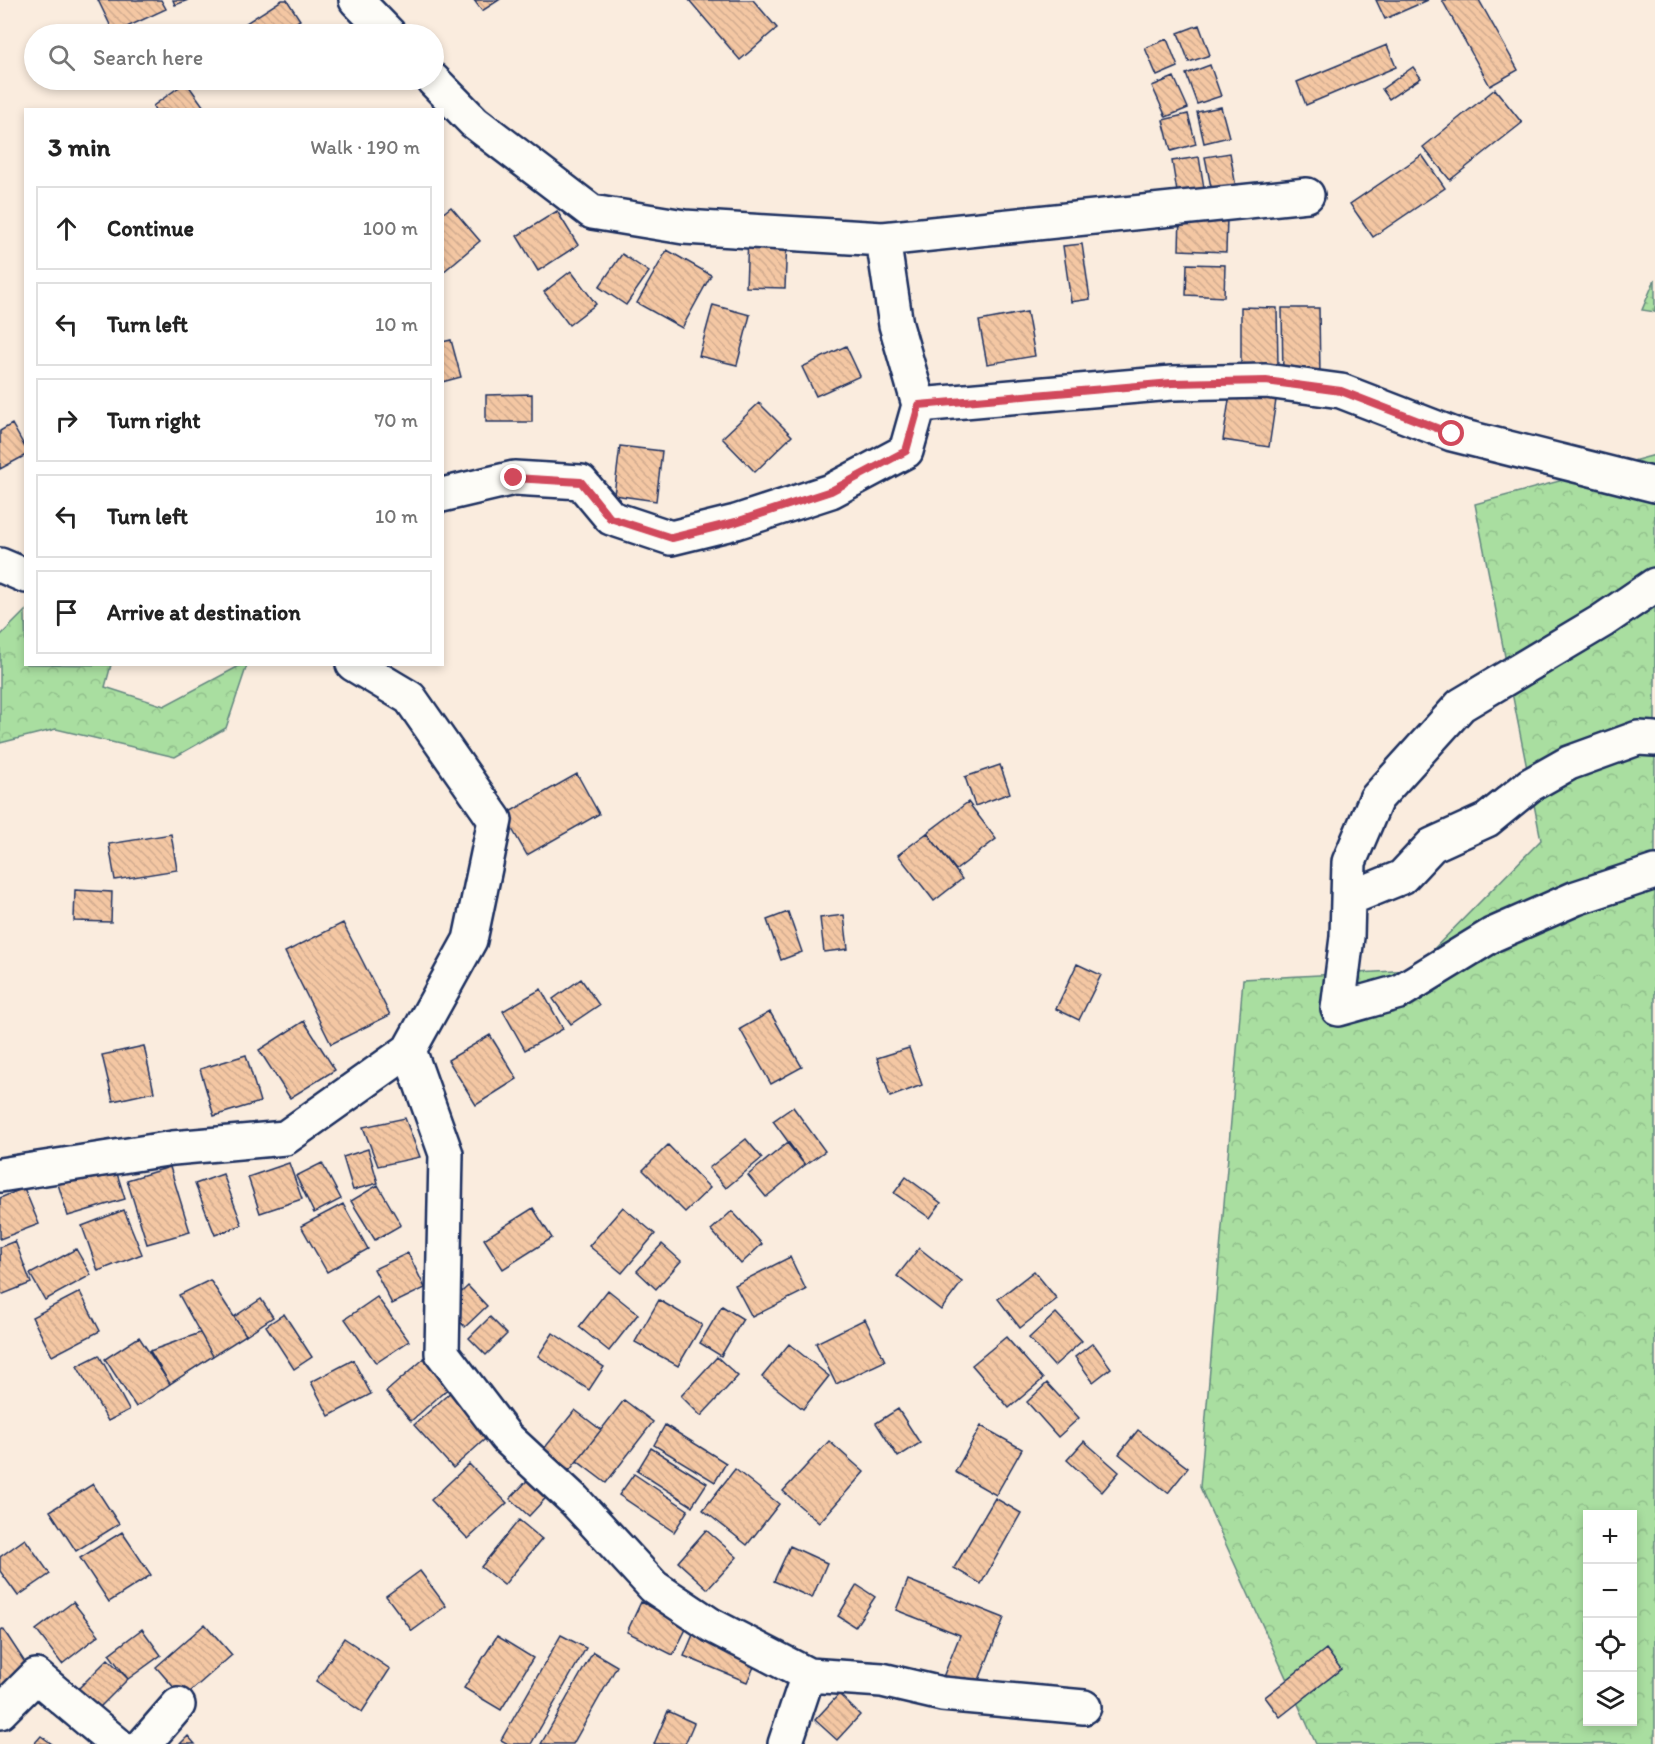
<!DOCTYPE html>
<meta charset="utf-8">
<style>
body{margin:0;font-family:Itim,sans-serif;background:#f2f2f2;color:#222}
.controls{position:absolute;right:18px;bottom:18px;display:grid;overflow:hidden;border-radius:0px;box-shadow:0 3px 9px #0003}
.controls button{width:54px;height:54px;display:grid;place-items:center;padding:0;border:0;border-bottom:2px solid #e0e0e0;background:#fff;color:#222;font:30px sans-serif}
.stop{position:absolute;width:18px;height:18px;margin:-14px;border:4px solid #d1495b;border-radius:50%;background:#fff}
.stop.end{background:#d1495b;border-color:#fff;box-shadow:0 2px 6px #0008}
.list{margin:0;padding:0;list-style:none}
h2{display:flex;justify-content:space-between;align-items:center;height:78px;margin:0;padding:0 24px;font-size:26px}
h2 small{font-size:20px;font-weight:400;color:#767676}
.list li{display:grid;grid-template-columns:39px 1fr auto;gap:18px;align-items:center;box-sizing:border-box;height:84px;margin:0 12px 12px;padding:0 12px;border:2px solid #e0e0e0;border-radius:0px}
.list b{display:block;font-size:22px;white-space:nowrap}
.list em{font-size:20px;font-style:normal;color:#767676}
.icon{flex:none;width:33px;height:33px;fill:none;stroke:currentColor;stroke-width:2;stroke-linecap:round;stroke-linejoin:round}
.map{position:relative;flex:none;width:1655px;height:1744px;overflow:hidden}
.search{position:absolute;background:#fff;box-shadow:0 3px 9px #0003;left:24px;top:24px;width:420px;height:66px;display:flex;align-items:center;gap:15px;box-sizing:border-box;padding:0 21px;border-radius:33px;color:#767676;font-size:22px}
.panel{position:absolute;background:#fff;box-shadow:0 3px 9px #0003;left:24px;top:108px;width:420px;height:558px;border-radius:0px}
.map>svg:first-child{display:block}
</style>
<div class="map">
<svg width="1655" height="1744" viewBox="0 0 1655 1744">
<defs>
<pattern id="grass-dots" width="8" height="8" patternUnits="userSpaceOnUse" patternTransform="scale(1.5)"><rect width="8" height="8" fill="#a9dea0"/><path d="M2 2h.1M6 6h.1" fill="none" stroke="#91bf8c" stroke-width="1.8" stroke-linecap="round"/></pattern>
<pattern id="forest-crowns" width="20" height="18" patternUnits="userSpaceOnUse" patternTransform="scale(1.5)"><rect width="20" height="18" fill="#a9dea0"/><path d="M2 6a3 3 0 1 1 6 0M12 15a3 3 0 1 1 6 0" fill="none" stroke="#91bf8c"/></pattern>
<pattern id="building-back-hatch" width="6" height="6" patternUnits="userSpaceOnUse" patternTransform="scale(1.5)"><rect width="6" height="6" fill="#f4c7a3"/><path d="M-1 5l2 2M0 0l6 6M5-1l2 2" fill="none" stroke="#d1ab8f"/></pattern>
</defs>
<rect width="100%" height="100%" fill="#faecde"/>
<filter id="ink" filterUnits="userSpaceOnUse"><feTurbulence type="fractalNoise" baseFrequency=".0167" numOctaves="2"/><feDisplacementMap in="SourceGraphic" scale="12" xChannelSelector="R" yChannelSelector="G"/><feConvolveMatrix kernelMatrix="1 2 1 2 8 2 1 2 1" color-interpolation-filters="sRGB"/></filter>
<g filter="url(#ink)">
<path fill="url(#grass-dots)" stroke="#62867f" stroke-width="1.5" d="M1655,279V312L1642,310Z"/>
<path fill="url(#forest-crowns)" stroke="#62867f" stroke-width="1.5" fill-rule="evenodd" d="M1655,455V1744H1316L1200,1487L1243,979L1413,970L1541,840L1475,504ZM1588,1514H1632V1722H1588Z
M25,611L26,664L111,665L105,687L164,706L241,665H247L226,728L175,757L56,729L0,743V636Z"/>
<path fill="url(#building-back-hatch)" stroke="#1b2f5e" stroke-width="1.5" d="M98,0H161L166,9L114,33Z
M173,0H188L175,5Z
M282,0H287L300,20L278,34H229Z
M474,0H499L482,11Z
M689,0H753L777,28L740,60Z
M1376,0H1428L1385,19Z
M1442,0H1479L1518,70L1490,86Z
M1199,25L1210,55L1189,62L1178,33Z
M1167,39L1178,67L1157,76L1145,48Z
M1387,45L1396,67L1306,105L1297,82Z
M1210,65L1221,96L1197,104L1186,74Z
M1413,67L1421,78L1389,99L1382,89Z
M1174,77L1188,108L1166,117L1152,86Z
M186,82L206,110H155L153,106Z
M1495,89L1522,123L1450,180L1423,147Z
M1221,107L1229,137L1204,143L1197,112Z
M1188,114L1196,144L1171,151L1163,120Z
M1230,153L1236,187L1212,192L1205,157Z
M1422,155L1445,188L1373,237L1350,204Z
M1199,157L1204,188L1177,192L1172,161Z
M451,207L480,241L442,273V214Z
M557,211L578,245L538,271L517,236Z
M1180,215L1227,217L1226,252L1179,250Z
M748,238L787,239L785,288L746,287Z
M1082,244L1090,299L1071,302L1063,246Z
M667,250L711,275L682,328L637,303Z
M622,254L649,272L626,305L599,287Z
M1187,264L1225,265L1224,297L1186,295Z
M571,271L596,304L569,325L544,292Z
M713,305L750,315L737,365L699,356Z
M1241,307L1277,308L1278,367H1241Z
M1282,308H1319L1320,377L1283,378Z
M1027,312L1035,356L987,364L979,321Z
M451,340L461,377L442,382V342Z
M846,346L860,376L816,396L802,367Z
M1230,393L1276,400L1269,447L1223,440Z
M532,394V422H486V395Z
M759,403L792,436L755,472L722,438Z
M12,424L26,449V455L0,469V431Z
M620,446L662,451L656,501L614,495Z
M1000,765L1010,793L975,806L965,777Z
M577,774L599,814L527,855L504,815Z
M968,802L996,839L956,870L927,833Z
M927,833L962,879L934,901L898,855Z
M171,834L177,870L115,880L109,844Z
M75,890L112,892L111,922L74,921Z
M788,912L802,952L781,960L767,920Z
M844,915L848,949L824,952L820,918Z
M343,923L390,1015L331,1044L285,952Z
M1077,964L1101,975L1079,1020L1056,1009Z
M581,979L599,1005L571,1024L553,999Z
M541,989L563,1029L525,1050L503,1011Z
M770,1012L802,1067L771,1084L740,1029Z
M304,1021L335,1070L290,1098L259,1050Z
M490,1035L517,1079L476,1105L448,1060Z
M144,1046L154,1092L113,1101L102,1055Z
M909,1048L922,1085L890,1097L877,1058Z
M246,1055L260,1102L214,1116L200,1069Z
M793,1107L825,1151L805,1165L773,1121Z
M405,1118L420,1157L378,1166L363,1127Z
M746,1139L762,1158L726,1188L709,1168Z
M787,1143L805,1165L766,1197L748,1175Z
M668,1145L710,1188L685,1212L643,1170Z
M368,1149L378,1183L353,1190L343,1157Z
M289,1163L302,1199L260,1213L248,1177Z
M322,1163L341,1199L314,1213L296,1176Z
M115,1167L125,1199L68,1216L58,1184Z
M170,1167L190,1232L147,1244L127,1180Z
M223,1174L242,1225L215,1235L195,1184Z
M906,1177L941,1203L930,1218L894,1193Z
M378,1185L401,1225L375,1240L351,1201Z
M24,1188L39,1224L0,1239V1198Z
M343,1204L368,1249L327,1272L301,1226Z
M623,1207L655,1234L622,1273L589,1246Z
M533,1208L552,1238L503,1269L484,1239Z
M124,1210L142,1254L98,1271L82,1226Z
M732,1211L762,1244L741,1264L711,1230Z
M15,1241L31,1283L1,1295L0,1247Z
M662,1244L681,1261L656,1289L637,1271Z
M919,1248L962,1282L941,1310L897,1276Z
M76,1249L91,1275L45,1300L30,1274Z
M408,1253L425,1288L392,1304L374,1269Z
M790,1257L806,1290L752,1317L735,1285Z
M1034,1271L1057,1299L1020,1328L998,1299Z
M210,1280L246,1335L213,1356L179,1295Z
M468,1286L487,1306L465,1327L446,1307Z
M608,1290L638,1314L609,1351L579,1327Z
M80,1292L100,1331L52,1356L32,1317Z
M377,1297L409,1341L376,1363L345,1319Z
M261,1299L273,1317L246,1335L234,1317Z
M659,1300L702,1325L678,1366L635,1342Z
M722,1306L743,1319L721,1356L700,1343Z
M1056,1313L1082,1341L1054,1366L1029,1338Z
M284,1314L312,1357L294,1369L266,1326Z
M490,1317L507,1334L486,1355L469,1338Z
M865,1319L885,1361L836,1384L816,1343Z
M200,1333L213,1356L170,1384L150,1351Z
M553,1333L604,1367L589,1390L538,1356Z
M139,1337L170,1384L136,1407L105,1359Z
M1006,1337L1043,1379L1009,1408L972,1365Z
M1093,1343L1111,1368L1093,1382L1075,1357Z
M789,1344L829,1376L803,1409L762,1377Z
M99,1355L129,1410L108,1421L77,1366Z
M427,1356L452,1385L411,1421L386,1392Z
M717,1357L738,1376L701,1416L681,1396Z
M353,1360L371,1394L329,1416L311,1382Z
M1047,1383L1079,1418L1058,1437L1027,1402Z
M454,1389L493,1432L453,1468L414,1425Z
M624,1400L653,1422L606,1483L577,1461Z
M898,1409L920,1443L898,1457L876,1423Z
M575,1410L601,1430L570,1470L543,1450Z
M665,1425L726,1463L715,1482L654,1445Z
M981,1426L1022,1449L996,1495L955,1472Z
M1138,1430L1188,1468L1168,1493L1119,1454Z
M829,1441L864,1472L819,1523L783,1491Z
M1084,1441L1119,1472L1102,1492L1067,1460Z
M651,1448L707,1483L692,1506L637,1471Z
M469,1464L507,1503L468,1539L431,1500Z
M735,1469L779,1504L747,1545L703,1510Z
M536,1471L555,1488L529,1516L510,1499Z
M634,1474L688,1510L674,1532L619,1495Z
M93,1484L119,1524L76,1551L50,1511Z
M995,1498L1021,1513L981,1584L954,1568Z
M519,1520L542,1539L504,1585L481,1567Z
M706,1530L737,1557L708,1589L678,1562Z
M122,1532L151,1575L109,1602L80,1558Z
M25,1539L50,1574L18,1596L0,1571V1557Z
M790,1546L827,1563L812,1598L774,1581Z
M420,1571L446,1606L412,1631L386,1596Z
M908,1580L1004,1618L975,1690L943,1677L960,1635L896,1610Z
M857,1585L875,1597L855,1627L838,1616Z
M73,1602L99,1635L62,1664L36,1630Z
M641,1602L688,1625L673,1655L627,1632Z
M205,1624L232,1655L183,1698L156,1667Z
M3,1629L32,1673L0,1694V1630Z
M142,1629L161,1655L128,1679L109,1654Z
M695,1630L759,1656L747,1682L684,1656Z
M561,1635L586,1648L531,1744H508L501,1740Z
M497,1636L533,1658L501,1710L464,1688Z
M344,1638L390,1669L362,1712L316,1681Z
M1326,1649L1341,1669L1280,1717L1265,1697Z
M593,1652L617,1666L573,1744H541Z
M108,1659L128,1679L97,1710L77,1690Z
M839,1694L860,1715L837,1740L815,1720Z
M668,1711L694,1723L685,1744H654Z
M41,1736L52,1744H34Z
M188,1736L195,1744H180Z"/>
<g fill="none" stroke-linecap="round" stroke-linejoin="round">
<g stroke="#1b2f5e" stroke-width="38">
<path id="minor" d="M356,0L389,34
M433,80L474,122L592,212L684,227L883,239L1307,195
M919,405L1172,383L1266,381L1341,391L1452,434L1655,485
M442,495L514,478L581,482L611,518L671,538L736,522L831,491L906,451L919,405L896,325L883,239
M0,565L26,576
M1655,585L1602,621L1461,705L1376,799L1349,862L1347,937L1338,1009L1399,992L1492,935L1576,898L1655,872
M1348,899L1402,877L1432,845L1487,820L1530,785L1569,763L1638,738L1655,739
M409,1050L446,1154L442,1353L506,1437L574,1500L654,1587L711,1625L808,1675L882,1680L942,1694L1084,1707
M0,1175L173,1148L285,1138L409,1050L470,940L495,820L410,698L353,664
M0,1712L36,1676L117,1744
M144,1744L178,1705
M785,1744L808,1675"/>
</g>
<use href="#minor" stroke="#fdfcf7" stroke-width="33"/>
</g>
</g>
<g fill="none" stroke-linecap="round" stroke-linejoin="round" filter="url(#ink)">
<path stroke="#d1495b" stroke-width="8" d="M514,478L581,482L610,518L672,538L736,522L831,491L906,451L919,405L1172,383L1266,381L1341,391L1452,434"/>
</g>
</svg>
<div class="controls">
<button>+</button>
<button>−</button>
<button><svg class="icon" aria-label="locate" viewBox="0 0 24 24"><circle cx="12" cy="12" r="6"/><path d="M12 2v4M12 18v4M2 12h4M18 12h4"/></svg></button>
<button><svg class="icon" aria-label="layers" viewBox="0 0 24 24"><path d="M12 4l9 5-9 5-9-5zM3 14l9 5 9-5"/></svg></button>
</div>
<div class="stop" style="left:1452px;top:434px"></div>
<div class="stop end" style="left:514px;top:478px"></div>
<div class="search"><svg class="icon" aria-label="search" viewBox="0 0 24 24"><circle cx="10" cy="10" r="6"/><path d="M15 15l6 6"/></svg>Search here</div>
<section class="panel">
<h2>3 min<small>Walk · 190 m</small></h2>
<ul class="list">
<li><svg class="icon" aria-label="ahead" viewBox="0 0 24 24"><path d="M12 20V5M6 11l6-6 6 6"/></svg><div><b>Continue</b></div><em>100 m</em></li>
<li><svg class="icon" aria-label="left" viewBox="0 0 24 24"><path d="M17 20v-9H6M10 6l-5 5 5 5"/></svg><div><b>Turn left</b></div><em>10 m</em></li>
<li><svg class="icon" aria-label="right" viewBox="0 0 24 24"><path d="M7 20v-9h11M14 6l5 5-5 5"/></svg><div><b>Turn right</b></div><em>70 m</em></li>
<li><svg class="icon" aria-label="left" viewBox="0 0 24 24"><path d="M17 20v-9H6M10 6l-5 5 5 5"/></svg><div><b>Turn left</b></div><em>10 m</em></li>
<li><svg class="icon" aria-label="arrive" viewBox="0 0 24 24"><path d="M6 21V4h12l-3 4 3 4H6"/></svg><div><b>Arrive at destination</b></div></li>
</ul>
</section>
</div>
